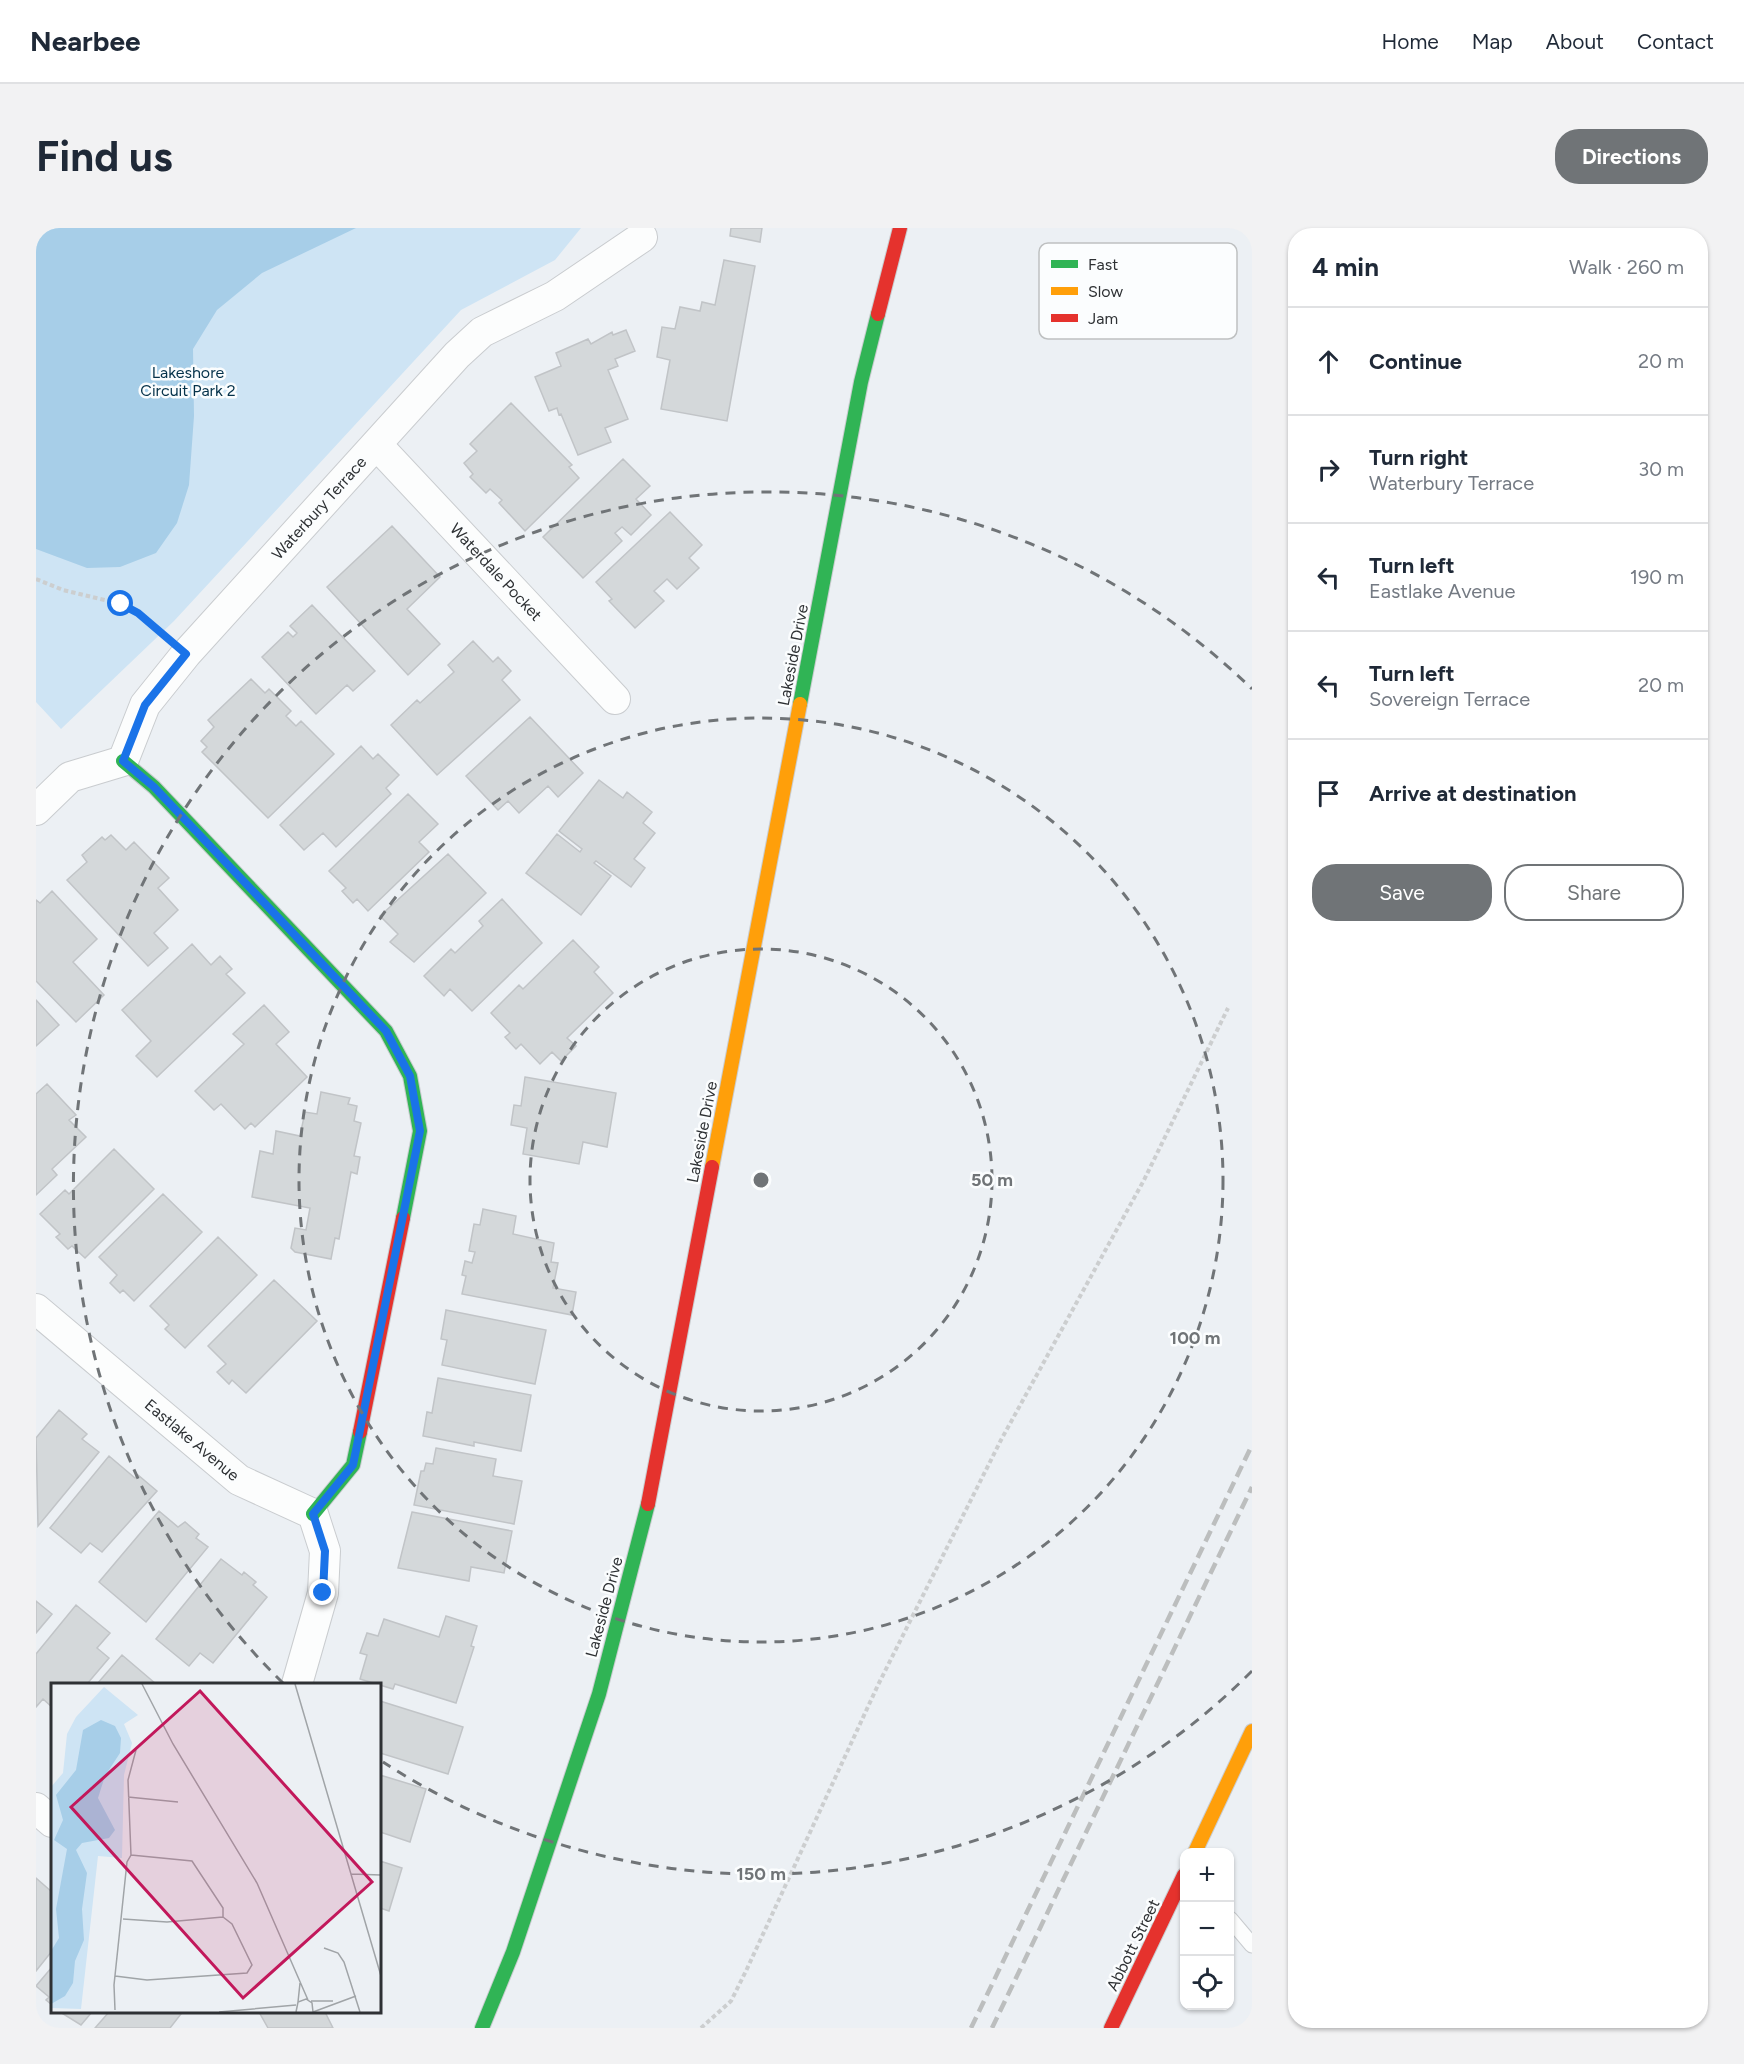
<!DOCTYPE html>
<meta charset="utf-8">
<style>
body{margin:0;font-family:Figtree,sans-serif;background:#f2f2f3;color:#1f2937}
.controls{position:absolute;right:18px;bottom:18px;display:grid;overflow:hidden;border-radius:12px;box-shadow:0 2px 4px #0004}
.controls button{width:54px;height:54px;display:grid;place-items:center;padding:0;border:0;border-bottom:2px solid #e0e1e3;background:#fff;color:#1f2937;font:30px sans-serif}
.stop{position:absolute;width:18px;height:18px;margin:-14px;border:4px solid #1a73e8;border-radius:50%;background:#fff}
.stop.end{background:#1a73e8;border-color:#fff;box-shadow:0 2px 6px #0008}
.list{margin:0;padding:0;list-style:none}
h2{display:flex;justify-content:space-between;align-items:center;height:78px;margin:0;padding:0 24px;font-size:26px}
h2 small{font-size:20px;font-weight:400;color:#747a83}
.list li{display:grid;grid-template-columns:39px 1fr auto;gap:18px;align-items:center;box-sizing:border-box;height:108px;padding:0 24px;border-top:2px solid #e0e1e3}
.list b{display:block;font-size:22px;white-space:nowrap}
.list p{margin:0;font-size:20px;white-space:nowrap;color:#747a83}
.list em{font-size:20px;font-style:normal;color:#747a83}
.actions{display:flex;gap:12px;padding:18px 24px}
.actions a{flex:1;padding:14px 0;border:2px solid #707477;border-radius:24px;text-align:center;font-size:21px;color:#707477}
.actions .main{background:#707477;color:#fff}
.icon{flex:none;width:33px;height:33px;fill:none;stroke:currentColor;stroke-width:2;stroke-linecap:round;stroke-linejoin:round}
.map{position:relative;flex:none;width:1216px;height:1800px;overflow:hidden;border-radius:24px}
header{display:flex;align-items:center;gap:36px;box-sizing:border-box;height:84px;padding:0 30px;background:#fff;border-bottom:2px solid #e0e1e3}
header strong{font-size:28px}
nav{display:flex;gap:33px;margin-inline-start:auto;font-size:21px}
.intro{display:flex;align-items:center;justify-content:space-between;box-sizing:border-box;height:144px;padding:0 36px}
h1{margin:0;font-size:42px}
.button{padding:15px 27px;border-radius:24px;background:#707477;color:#fff;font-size:21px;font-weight:700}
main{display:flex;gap:36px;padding:0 36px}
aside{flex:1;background:#fff;border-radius:24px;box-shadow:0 2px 4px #0004}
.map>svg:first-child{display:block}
</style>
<header>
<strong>Nearbee</strong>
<nav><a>Home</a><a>Map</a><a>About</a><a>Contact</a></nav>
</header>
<div class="intro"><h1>Find us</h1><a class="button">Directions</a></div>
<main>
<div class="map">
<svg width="1216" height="1800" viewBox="0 0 1216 1800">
<rect width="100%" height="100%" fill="#ecf0f4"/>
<path fill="#cee4f4" d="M0,0H545L519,32L425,82L138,393L25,501L0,474Z"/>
<path fill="#a7cee8" d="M0,0H320L226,45L181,82L157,121L158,188L153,257L141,295L120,325L84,339L51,340L0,321Z"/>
<path fill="#d4d8da" stroke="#c1c4c7" stroke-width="1.5" d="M695,0H726L724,14L694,8Z
M688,32L719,38L691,193L625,181L634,132L621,129L626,99L639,101L644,79L664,83L666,74L679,77Z
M590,102L599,123L579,131L582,138L572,142L592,191L569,200L575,214L542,227L525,186L523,187L521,180L513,183L499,149L525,138L520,125L552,111L555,116L576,104L577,107Z
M475,175L536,237L533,239L543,250L489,303L463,275L466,272L454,261L450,265L434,249L437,246L428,235L441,223L434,216Z
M587,231L614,258L600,271L615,287L595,307L586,299L579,305L586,313L547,350L507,309Z
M634,284L666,317L653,330L663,340L641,361L631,351L618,363L628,373L599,400L573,373L576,371L560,354Z
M356,298L404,349L371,381L404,416L372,447L291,359Z
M276,377L339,443L317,463L311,457L280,486L226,429L252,404L257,409L261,405L254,398Z
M437,413L457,434L462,429L475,443L466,452L484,472L401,547L355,497L381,472L384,475L418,444L412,437Z
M215,451L229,465L233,461L255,483L250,488L260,498L265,493L298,526L232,590L166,524L171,519L165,513L178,499L172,492Z
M494,489L547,545L522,569L512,558L483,585L472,573L462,582L430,548Z
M325,518L337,531L342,526L363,547L350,560L355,566L300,619L287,605L268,622L244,597Z
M563,552L587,570L591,564L616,584L607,595L619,605L598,631L609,640L595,659L560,633L558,635L575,648L545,687L490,645L521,606L544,624L546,621L523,603Z
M372,566L402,596L383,614L393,624L332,683L321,671L317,675L306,663L310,660L293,643Z
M75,607L90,622L98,614L133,650L122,660L142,682L118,705L132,720L112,738L31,652L51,634L46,627L66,609L69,612Z
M412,626L450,665L378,734L354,714L362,706L344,688Z
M16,663L61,711L37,734L68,767L40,794L0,753V672L4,675Z
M466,671L506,715L436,783L414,761L408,768L388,748L415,721L419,725L447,698L443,693Z
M537,712L563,739L558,744L577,765L531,810L540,818L525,833L516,824L504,836L485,816L480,821L469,809L474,805L455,785L483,757L487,761Z
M156,716L175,737L184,728L196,741L190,746L209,765L121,849L100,828L115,813L86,782Z
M0,772L23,797L0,818Z
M228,777L253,804L240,816L271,849L219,899L215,895L209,901L185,876L178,882L159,863L208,816L197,806Z
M489,849L580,865L571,919L547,914L543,936L487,926L491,900L475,897L478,877L485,878Z
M11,856L40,887L33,892L50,909L16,941L21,947L0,967V866Z
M285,864L314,870L312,876L321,878L318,893L325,895L318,928L324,929L321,946L315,944L303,1011L299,1010L295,1031L259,1024L255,1020L259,1000L270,1002L274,980L216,969L224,923L237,926L240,903L264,908L269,884L281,886Z
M78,921L118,961L49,1030L36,1018L32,1021L20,1009L24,1006L4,986L29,962L33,966Z
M127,966L166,1004L98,1073L87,1062L84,1065L74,1055L81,1047L63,1029Z
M447,981L480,988L477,1006L518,1015L515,1034L522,1035L517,1060L540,1064L536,1087L426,1066L430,1048L426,1047L429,1033L436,1035L439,1024L433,1023L438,996L444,997Z
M182,1009L221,1047L149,1120L129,1101L133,1097L114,1078Z
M238,1052L281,1093L210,1165L196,1152L193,1156L181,1144L190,1136L172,1118Z
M410,1082L510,1102L499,1156L406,1137L411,1112L405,1111Z
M402,1150L495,1167L485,1223L438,1214V1218L387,1208L391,1184L396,1185Z
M23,1182L51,1206L46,1211L63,1224L2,1298L0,1210Z
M400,1220L460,1231L457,1248L486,1253L478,1296L378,1277L385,1243H388L390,1235L397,1236Z
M73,1228L99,1250L102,1247L121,1263L66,1324L54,1315L45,1325L14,1300Z
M123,1283L142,1299L149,1294L163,1306L160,1310L172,1319L110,1394L63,1354Z
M376,1284L476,1303L468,1345L435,1339L433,1353L362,1340Z
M185,1331L206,1347L208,1344L220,1354L217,1357L231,1369L177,1435L164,1425L153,1438L120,1411Z
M0,1373L16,1386L0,1405Z
M40,1377L74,1405L61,1420L73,1430L51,1456H16V1479L7,1471L0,1479V1426Z
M410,1388L441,1398L435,1418L438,1419L420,1475L359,1456L357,1461L324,1451L331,1427L324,1425L331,1405L342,1408L348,1391L403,1409Z
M86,1427L120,1456H61Z
M344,1473L427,1499L412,1546L344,1525Z
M344,1547L390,1561L374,1614L344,1604Z
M344,1633L366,1640L353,1683L344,1680Z
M0,1650L16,1664V1723L0,1743Z
M16,1739V1777L10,1772L13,1769L0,1758Z
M24,1784H56L45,1797Z
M73,1784H142L145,1786L134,1800H59Z
M223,1784H289L297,1800H232Z"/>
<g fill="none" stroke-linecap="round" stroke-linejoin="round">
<g stroke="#c9cccf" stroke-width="17">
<path id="lane" d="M1194,1691L1216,1717"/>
</g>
<g stroke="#c9cccf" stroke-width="32">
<path id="street" d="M341,217L579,471
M0,582L34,549L87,533L109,477L150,426L421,127L446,104L519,68L606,9
M0,1081L203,1252L277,1286L289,1323L287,1365L261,1456
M0,1580L16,1594"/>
</g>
<g stroke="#c9cccf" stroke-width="16">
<path id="fast" d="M764,476L825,154L842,86
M87,533L118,559L350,803L374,848L384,903L367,990
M277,1286L317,1237L324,1204
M446,1800L477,1724L563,1466L612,1276"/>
</g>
<g stroke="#c9cccf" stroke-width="16">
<path id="slow" d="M676,939L764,476
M1159,1624L1216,1503"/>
</g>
<g stroke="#c9cccf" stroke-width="16">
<path id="jam" d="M842,86L864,0
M324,1204L367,990
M612,1276L676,939
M1075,1800L1148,1647"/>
</g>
<path stroke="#cccecf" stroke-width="4" stroke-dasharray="4.5 3" stroke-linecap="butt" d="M0,351L27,362L85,376L102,385L127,406
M665,1800L695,1773L710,1743L842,1457L965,1212L1108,952L1192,780"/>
<use href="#lane" stroke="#fcfdfd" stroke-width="15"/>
<use href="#street" stroke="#fcfdfd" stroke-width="30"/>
<use href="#fast" stroke="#30b455" stroke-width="14"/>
<use href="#slow" stroke="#ff9f0a" stroke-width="14"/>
<use href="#jam" stroke="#e5322d" stroke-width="14"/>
<path stroke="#bcbebe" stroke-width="4.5" stroke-dasharray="12 6" stroke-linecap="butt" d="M935,1800L1216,1217
M956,1800L1216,1259"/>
</g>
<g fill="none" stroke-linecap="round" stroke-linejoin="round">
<path stroke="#1a73e8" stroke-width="8" d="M85,376L102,385L150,426L109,477L87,533L118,559L350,803L374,848L384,903L317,1237L277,1286L289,1323L287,1365"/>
</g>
<g fill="none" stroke="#707477" stroke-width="3" stroke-dasharray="10 8">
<circle cx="725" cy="952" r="231"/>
<circle cx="725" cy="952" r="462"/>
<path d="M1216 1443A694 694 0 0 1 347 1534M247 1455A694 694 0 1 1 1216 461"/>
</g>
<g text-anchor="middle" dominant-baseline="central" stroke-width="5" stroke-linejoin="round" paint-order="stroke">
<g font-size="16" fill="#05324a" stroke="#fbfdfe">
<text x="152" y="144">Lakeshore<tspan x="152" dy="18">Circuit Park 2</tspan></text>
</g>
<g font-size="16" fill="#2e3134" stroke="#fbfdfe">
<text transform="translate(283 280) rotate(-48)">Waterbury Terrace</text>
<text transform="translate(460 344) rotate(47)">Waterdale Pocket</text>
<text transform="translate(757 427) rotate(-79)">Lakeside Drive</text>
<text transform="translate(666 904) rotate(-79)">Lakeside Drive</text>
<text transform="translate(156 1212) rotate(40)">Eastlake Avenue</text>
<text transform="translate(568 1379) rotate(-75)">Lakeside Drive</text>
<text transform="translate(1097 1717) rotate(-64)">Abbott Street</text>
</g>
</g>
<g transform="translate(15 1455)">
<rect width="330" height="330" fill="#ecf0f4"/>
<path d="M53,4L87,32L73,41L81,60L73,92L71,175L47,173L30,326L0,325V104L12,90L16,51L25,34Z" fill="#cee4f4"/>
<path d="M50,37L64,43L70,55L69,70L54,93L47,115L64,147L58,155L31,160L25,167L36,190L31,226L33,257L24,278L22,300L14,313L0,321V268L8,255L5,226L16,166L3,157L12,137L5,112L25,87L32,47Z" fill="#a7cee8"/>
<path fill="none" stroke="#a0a4a7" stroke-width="1.5" d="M91,1L122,61L206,200L257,317M244,1L330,293M77,114L127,119M80,172L141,178L172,225V234M300,191L330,192M72,236L116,239L172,234M273,265L287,270L293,279L309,329M64,293L96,297L196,290L201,282L181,241L172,234M260,318H282M247,319L249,300M64,327L63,302L76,179L80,172L77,97L85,67M168,329L245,322M245,329L247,319L255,316L261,320L262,329M262,329L305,313"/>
<path fill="#c2185b" fill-opacity="0.15" stroke="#c2185b" stroke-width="3" d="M149,8L321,199L192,315L20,124Z"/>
<rect width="330" height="330" fill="none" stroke="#2e3134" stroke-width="3"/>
</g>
<rect x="1003" y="15" width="198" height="96" rx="9" fill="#fbfdfe" stroke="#bec0c1" stroke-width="1.5"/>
<rect x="1015" y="32" width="27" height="8" fill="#30b455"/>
<rect x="1015" y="59" width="27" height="8" fill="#ff9f0a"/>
<rect x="1015" y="86" width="27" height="8" fill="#e5322d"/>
<g font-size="16" fill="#2e3134">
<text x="1052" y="42">Fast</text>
<text x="1052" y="69">Slow</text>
<text x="1052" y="96">Jam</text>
</g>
<circle cx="725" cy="952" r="9" fill="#707477" stroke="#fbfdfe" stroke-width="3"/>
<g font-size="18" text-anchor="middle" font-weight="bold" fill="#707477" stroke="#fbfdfe" stroke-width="5" stroke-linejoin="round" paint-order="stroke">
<text x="956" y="958">50 m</text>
<text x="1159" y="1116">100 m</text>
<text x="725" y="1652">150 m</text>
</g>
</svg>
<div class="controls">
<button>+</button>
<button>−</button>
<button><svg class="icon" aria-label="locate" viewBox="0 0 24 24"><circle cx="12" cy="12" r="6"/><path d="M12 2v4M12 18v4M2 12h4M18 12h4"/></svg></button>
</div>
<div class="stop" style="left:85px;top:376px"></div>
<div class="stop end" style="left:287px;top:1365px"></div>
</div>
<aside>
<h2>4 min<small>Walk · 260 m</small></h2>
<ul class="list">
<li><svg class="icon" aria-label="ahead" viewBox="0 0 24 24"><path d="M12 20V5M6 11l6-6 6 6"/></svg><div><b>Continue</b></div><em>20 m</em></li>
<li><svg class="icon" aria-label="right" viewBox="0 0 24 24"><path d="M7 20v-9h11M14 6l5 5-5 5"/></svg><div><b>Turn right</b><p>Waterbury Terrace</p></div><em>30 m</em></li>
<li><svg class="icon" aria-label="left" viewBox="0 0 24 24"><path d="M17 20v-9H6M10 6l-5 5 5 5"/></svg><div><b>Turn left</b><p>Eastlake Avenue</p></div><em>190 m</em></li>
<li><svg class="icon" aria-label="left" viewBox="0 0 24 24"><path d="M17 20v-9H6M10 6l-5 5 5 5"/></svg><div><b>Turn left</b><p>Sovereign Terrace</p></div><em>20 m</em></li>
<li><svg class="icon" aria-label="arrive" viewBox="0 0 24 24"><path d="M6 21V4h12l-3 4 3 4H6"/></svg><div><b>Arrive at destination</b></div></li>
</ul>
<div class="actions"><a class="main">Save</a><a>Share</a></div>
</aside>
</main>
